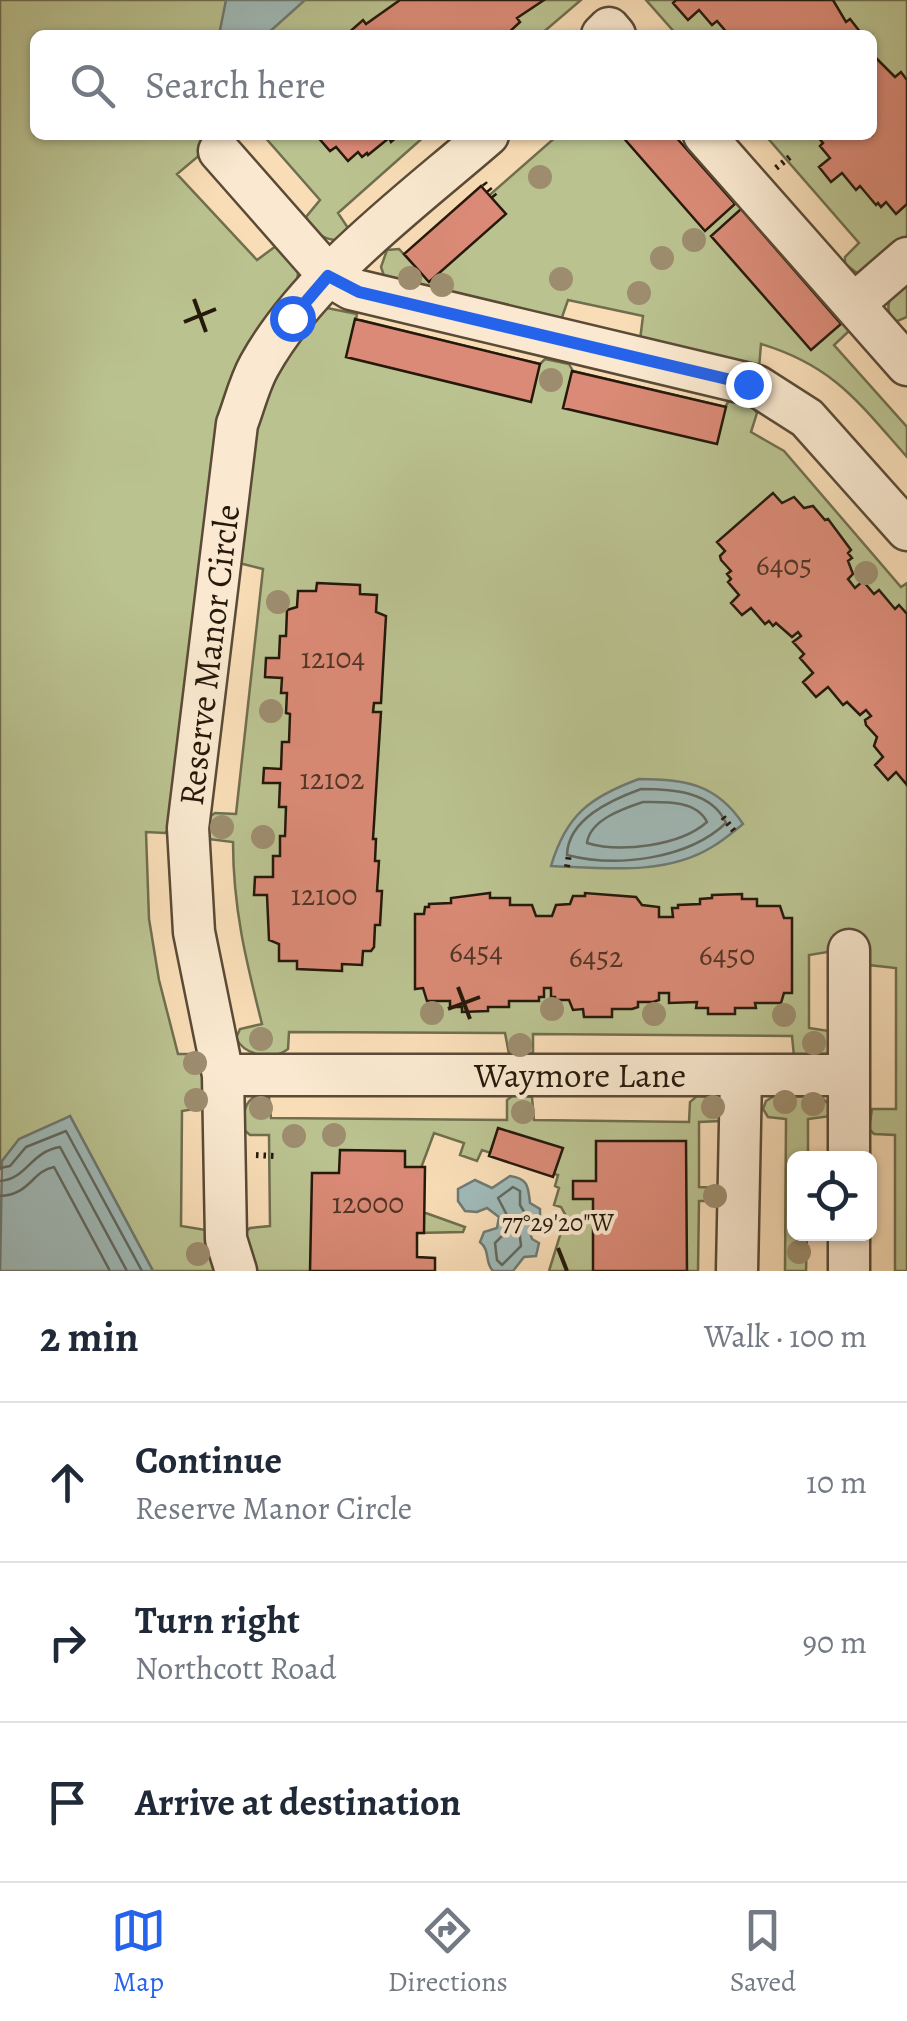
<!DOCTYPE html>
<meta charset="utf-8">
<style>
body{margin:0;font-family:Alegreya,serif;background:#f6f6f7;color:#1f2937}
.controls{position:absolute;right:30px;bottom:30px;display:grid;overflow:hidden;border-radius:15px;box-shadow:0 2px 8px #0004}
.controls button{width:90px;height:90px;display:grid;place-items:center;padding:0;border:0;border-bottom:2px solid #e0e1e3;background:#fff;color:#1f2937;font:50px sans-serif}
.stop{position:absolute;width:30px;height:30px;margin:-22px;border:8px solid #2563eb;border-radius:50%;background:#fff}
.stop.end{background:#2563eb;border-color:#fff;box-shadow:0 2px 10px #0008}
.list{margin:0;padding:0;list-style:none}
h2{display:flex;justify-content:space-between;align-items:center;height:130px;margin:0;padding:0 40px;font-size:42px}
h2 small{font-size:32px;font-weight:400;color:#747a83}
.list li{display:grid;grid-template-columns:65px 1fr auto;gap:30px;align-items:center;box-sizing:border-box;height:160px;padding:0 40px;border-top:2px solid #e0e1e3}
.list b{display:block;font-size:38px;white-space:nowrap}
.list p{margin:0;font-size:32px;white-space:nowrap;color:#747a83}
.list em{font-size:32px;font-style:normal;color:#747a83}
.icon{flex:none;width:55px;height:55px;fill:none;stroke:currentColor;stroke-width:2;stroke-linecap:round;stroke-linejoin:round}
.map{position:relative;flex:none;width:907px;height:1271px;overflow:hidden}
.search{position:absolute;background:#fff;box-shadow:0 2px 8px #0004;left:30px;right:30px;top:30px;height:110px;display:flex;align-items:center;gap:25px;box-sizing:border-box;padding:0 35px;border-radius:15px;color:#747a83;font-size:38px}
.sheet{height:610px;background:#fff}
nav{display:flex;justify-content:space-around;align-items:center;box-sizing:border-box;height:140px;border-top:2px solid #e0e1e3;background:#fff;font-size:28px;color:#747a83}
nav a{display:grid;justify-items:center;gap:5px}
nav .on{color:#2563eb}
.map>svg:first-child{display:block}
</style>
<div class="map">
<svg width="907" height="1271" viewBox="0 0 907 1271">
<rect width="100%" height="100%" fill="#f8ddb7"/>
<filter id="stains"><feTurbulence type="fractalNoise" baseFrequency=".002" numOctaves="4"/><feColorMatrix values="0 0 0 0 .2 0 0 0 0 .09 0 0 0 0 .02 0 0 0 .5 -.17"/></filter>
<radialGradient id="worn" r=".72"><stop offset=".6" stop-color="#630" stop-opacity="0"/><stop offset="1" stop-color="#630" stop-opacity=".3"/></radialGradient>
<path fill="#bac290" stroke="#706e4e" stroke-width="2.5" d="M0,0H581L540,35H35V135H245L237,139L221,137L177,174L257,260L280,243L299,266L296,288L215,443L172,825L165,833L146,832L149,919L159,980L178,1054H203L206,1107L182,1111L181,1226L206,1230L214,1271H153L70,1116L2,1161L0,1170Z
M646,0H907V241L867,273H857L845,264V257L859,243L765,135H872V35H677Z
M263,135H426L338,213L350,231L341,240C324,241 313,233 306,217L320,200Z
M558,135H671L731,204L738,203L743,209L741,213L837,327L846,319L849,331L834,345L907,427V457C859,403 834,366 761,344L759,368L640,340L643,316L568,300L560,323L385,279L381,267L387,250L399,249L412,263Z
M907,280V317L895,322C880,305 893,292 907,280Z
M327,308L357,314L356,319L540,364L545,359L569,364L573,371L725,407L730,399L751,404L757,413L751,432L784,451L901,587L907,583V1271H895V1135L874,1134L869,1129L872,1109H896V968L869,965L867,941L837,940L834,951L809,955V1028L829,1031L832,1049L823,1058L794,1056L792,1036L533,1034V1052L527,1056L509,1054L505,1033L289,1032L288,1049C273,1061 245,1056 236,1038L240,1029L262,1024C246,961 233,908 233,842L208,839V818L215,813L236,814L263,569L239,563C245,512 244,452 264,403C277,368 299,341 321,311Z
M259,1094L269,1098L271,1118L507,1120V1100L515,1094L532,1097L534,1120L689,1122L690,1102L697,1096C713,1097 719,1099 725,1113L721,1121L699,1122V1187L720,1188V1201H699L698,1271H549L566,1216L561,1207L554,1205L559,1188L555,1186L558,1175L482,1150L477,1161L460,1155L464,1143L434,1133L421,1168L423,1212L465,1227L463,1232L417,1233L416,1258L426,1271H257L243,1234L250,1228L270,1226L269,1135H250L243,1129C244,1112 243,1102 259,1094Z
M774,1096L821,1097L832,1107L831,1116L808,1119V1158H794V1234H807L806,1271H785L786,1119L768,1117L763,1109L766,1101Z"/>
<path fill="#a0bab8" stroke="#6f7a73" stroke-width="2.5" d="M226,0H305L266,35H219Z
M639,779C683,779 716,783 743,824C733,832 723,841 712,847C665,876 603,868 551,866C566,815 590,797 639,779Z
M70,1116L153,1271H0L2,1161L19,1139Z
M510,1176C529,1179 528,1187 530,1203L540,1209V1220L529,1229L532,1239L539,1243L536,1256L524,1257L513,1271H493C484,1262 491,1251 480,1242L484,1232L497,1228L499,1217L487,1208L477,1212L465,1211L458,1201V1189L475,1180L492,1188Z"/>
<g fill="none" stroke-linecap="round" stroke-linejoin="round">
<path stroke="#626a62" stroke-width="2.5" d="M641,789C671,789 712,791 726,823C688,859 617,868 567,855C568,819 611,800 641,789Z
M643,802C665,802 696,800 707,822C680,846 620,853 587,843C590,820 622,809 643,802Z
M0,1168L10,1166L26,1147L66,1131L142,1271
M0,1181C27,1179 30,1152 60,1147L127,1271
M513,1187L520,1191V1205L526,1215L519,1228L521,1246L502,1265L497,1260L495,1243L506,1232L510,1221L498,1198Z
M0,1196C30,1195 32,1171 54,1167L110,1271"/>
</g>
<path fill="#da8a76" stroke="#25190b" stroke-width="2.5" d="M400,0H544L517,18L520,22L506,35H346L363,20L366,24Z
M676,0H833L846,22L850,19L861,33L729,35L717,21L712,25L699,10L688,20L673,3Z
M872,54L895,77L901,72L907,80V204L896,214L886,202L881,207L878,203L876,205L860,186L856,190L842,173L831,182L819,167L830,158L820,146L823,143L816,135H872Z
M316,135H399L391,142L389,138L368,155L367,153L362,157L358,152L348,161L336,147L330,151Z
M621,135H674L735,204L705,231Z
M481,186L506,214L429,282L404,254Z
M741,209L841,324L811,350L711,236Z
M355,319L540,364L531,402L346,357Z
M572,371L726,407L717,444L563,408Z
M773,493L782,503L794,497L804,508L813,506L825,520L828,519L851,550L848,553L852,558L848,561L853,574L848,579L855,588L863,581L874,594L879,590L895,609L899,605L907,614V785L896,772L888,780L875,765L883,757L874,746L877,737L866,725L865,720L871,716L866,710L860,715L847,702L843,705L828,687L816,697L803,682L813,673L800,658L804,654L793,642L801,636L798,632L792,637L776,623L773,626L769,621L765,624L751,608L742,615L731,603L739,595L728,582L731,579L727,574L731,571L721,560L720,556L725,551L717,542Z
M317,583L360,585V594L377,595L376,612L386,616L381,703H374L373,712H381L373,839H376L375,861H379L377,891H382L380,925H375L374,947L371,951H363L362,965L342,964V971L297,969V961H279V944L269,940L267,895H254L255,877H273V856H280V836H285L286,807H279L280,783H263L264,768L281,769L282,742H289L290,714L286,713L287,693H281L282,678L265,677L266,658H279L280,636H286L287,610L297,607L298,591H316Z
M490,893V898H510V905H532L536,916H552L556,905L570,904L573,896H585V893L636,897L642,905L659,907V917H673L672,908H678V905L700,904V899L712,898V895L742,894V899H757V906H780L784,918H792V993H784L781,1003H755L756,1008H735V1014H708V1008H696L697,1002L669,1003V993H659V1000L653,1002H638V1007L632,1009H612V1017H584L583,1009L573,1010L569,1000H555V997H551V988H544V997H539V1001H509V1007H488V1011L462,1012V1007H450V1001H427L423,988L415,989V914H424L425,907H429V904L451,903V898Z
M498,1128L563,1148L553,1177L489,1156Z
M596,1141H686L687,1271H593V1199H573V1181H596Z
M340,1150L405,1151V1167H425L424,1233H417V1257L435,1258V1271H310L312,1173H339Z"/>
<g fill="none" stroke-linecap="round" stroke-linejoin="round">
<g stroke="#5a4a36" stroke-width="45">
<path id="minor" d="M602,35L609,28L615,35
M704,135L907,365
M219,151L329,276L351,289L757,386L807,418L907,530
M855,303L907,258
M223,1075H741L737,1271
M741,1075H849
M849,1158V950
M236,1271L226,1239L223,1075L194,932L188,828L237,424C244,406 249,384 259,366C308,277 412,201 488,135
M849,1271V1234"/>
</g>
<path stroke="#25190b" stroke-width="6" stroke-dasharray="2.5 5" stroke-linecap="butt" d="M776,168L791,156
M484,183L496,198
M723,817L734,831
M567,867L569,854
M256,1155L275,1156"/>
<use href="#minor" stroke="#fae9d0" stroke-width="40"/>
</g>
<g fill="#9d8d6e">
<circle cx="540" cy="177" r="12"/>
<circle cx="694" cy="240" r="12"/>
<circle cx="662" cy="258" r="12"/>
<circle cx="410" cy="278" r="12"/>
<circle cx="561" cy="279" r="12"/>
<circle cx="442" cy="285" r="12"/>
<circle cx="639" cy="293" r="12"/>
<circle cx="551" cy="380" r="12"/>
<circle cx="866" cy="573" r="12"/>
<circle cx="278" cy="602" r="12"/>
<circle cx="271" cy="711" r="12"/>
<circle cx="222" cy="827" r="12"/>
<circle cx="263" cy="837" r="12"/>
<circle cx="552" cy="1009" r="12"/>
<circle cx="432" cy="1013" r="12"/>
<circle cx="654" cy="1014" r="12"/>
<circle cx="784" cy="1015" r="12"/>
<circle cx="261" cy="1039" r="12"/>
<circle cx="814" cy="1043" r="12"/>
<circle cx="520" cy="1045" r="12"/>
<circle cx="195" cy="1063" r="12"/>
<circle cx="196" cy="1100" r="12"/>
<circle cx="785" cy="1102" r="12"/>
<circle cx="813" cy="1104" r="12"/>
<circle cx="713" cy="1107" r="12"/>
<circle cx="261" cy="1108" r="12"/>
<circle cx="523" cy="1112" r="12"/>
<circle cx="334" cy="1135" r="12"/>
<circle cx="294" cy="1136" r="12"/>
<circle cx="715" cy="1196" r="12"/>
<circle cx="799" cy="1252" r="12"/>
<circle cx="198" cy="1254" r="12"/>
</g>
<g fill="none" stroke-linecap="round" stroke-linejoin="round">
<path stroke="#2563eb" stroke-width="12" d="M292,318L328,276L359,292L748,384"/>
</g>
<path fill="none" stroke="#25190b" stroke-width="4" d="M194,299L206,332M184,322L216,309M458,987L470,1019M448,1009L480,997M558,1248L567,1271"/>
<g text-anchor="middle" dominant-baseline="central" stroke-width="8" stroke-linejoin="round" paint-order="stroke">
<g font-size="30" fill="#523526">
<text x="784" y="565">6405</text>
<text x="333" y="658">12104</text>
<text x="332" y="779">12102</text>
<text x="324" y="895">12100</text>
<text x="476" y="952">6454</text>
<text x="727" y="955">6450</text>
<text x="596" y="957">6452</text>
<text x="368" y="1203">12000</text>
</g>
<g font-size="35" fill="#25190b" stroke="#fae9d0">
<text transform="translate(209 655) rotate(-83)">Reserve Manor Circle</text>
<text x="580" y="1075">Waymore Lane</text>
</g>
</g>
<g font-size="25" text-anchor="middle" fill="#25190b" stroke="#fae9d0" stroke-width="8" stroke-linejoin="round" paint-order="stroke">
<text x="558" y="1231">77°29'20"W</text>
</g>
<rect width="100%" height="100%" filter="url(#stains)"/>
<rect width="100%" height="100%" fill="url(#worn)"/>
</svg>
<div class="controls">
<button><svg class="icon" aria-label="locate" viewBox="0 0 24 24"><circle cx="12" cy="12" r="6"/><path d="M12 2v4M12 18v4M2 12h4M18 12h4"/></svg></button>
</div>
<div class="stop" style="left:292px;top:318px"></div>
<div class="stop end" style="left:748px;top:384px"></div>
<div class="search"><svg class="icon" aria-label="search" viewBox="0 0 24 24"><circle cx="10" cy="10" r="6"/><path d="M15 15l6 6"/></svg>Search here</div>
</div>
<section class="sheet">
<h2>2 min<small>Walk · 100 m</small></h2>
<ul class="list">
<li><svg class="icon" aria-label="ahead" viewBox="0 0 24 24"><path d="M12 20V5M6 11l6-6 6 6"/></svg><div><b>Continue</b><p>Reserve Manor Circle</p></div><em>10 m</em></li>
<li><svg class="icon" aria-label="right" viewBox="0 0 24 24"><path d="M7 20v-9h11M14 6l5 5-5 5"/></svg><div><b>Turn right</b><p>Northcott Road</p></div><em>90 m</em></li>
<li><svg class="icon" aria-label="arrive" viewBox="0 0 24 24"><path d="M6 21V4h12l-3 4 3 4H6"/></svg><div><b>Arrive at destination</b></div></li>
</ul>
</section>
<nav>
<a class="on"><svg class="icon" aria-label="map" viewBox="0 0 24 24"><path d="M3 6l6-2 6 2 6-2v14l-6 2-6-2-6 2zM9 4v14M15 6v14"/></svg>Map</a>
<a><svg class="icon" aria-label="directions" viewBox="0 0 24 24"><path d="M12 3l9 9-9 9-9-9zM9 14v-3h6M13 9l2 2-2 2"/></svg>Directions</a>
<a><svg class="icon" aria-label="saved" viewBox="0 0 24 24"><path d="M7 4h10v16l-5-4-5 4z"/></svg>Saved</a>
</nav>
